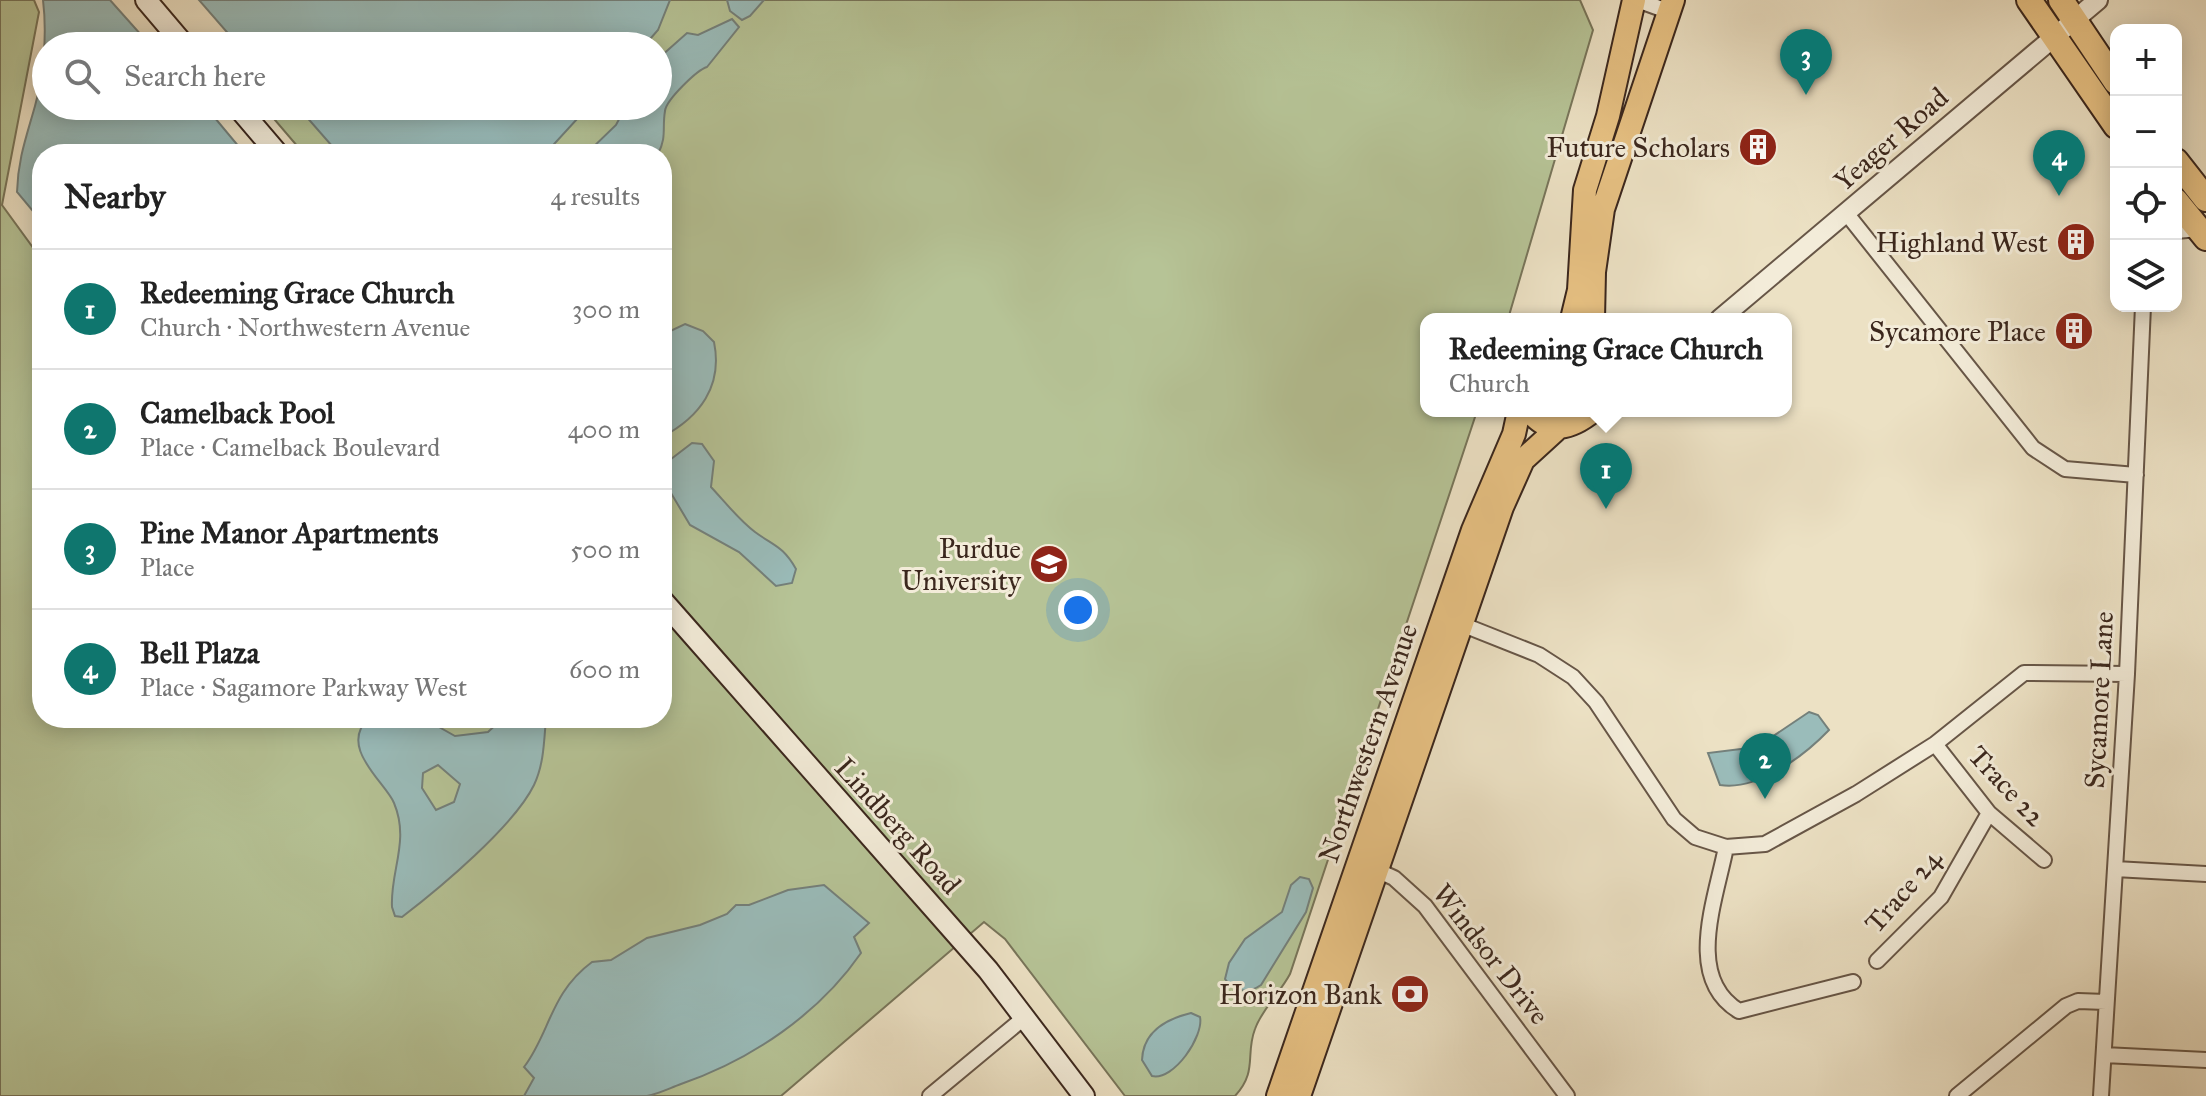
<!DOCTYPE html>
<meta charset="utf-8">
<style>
body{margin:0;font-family:"IM FELL Great Primer",serif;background:#f6f6f6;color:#222}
.controls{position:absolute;right:24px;top:24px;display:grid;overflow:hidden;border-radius:16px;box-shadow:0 4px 20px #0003}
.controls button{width:72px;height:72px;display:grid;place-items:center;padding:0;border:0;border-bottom:2px solid #e0e0e0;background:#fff;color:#222;font:40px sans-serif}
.you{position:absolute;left:1078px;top:610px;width:28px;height:28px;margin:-20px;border:6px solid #fff;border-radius:50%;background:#1a73e8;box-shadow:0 0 0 12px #1a73e833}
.badge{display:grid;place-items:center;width:52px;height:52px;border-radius:50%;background:#0f766e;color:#fff;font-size:26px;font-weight:700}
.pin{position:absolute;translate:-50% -66px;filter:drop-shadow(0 2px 4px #0008)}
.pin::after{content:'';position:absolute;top:42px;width:28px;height:24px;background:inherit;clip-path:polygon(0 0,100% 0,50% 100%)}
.popup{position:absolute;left:1420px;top:313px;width:372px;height:104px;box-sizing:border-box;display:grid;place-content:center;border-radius:16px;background:#fff;filter:drop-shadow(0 2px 6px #0005);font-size:26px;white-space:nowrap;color:#767676}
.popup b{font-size:30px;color:#222}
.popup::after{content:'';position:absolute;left:50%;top:100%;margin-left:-16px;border:16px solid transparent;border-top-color:#fff}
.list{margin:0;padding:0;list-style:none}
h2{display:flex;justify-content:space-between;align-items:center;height:104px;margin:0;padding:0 32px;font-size:34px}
h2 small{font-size:26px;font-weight:400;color:#767676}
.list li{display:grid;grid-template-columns:52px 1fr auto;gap:24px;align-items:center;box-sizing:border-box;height:120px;padding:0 32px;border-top:2px solid #e0e0e0}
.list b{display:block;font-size:30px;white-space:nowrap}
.list p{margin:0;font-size:26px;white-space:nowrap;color:#767676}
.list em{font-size:26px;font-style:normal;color:#767676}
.icon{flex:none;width:44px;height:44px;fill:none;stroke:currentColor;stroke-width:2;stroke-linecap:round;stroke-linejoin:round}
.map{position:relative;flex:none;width:2206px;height:1096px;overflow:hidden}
.search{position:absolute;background:#fff;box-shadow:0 4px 20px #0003;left:32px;top:32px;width:640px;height:88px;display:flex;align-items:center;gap:20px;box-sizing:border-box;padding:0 28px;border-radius:44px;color:#767676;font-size:30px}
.panel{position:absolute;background:#fff;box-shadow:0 4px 20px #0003;left:32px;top:144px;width:640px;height:584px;border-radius:32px}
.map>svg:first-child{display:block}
</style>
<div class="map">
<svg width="2206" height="1096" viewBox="0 0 2206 1096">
<rect width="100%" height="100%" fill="#ece1c4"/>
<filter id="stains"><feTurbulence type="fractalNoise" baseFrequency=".0025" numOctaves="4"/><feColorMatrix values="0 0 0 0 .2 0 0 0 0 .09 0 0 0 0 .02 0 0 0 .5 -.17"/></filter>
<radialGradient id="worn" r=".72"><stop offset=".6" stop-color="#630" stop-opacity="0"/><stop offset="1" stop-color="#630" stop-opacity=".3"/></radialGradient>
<path fill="#b6c396" stroke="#78755a" stroke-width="2" d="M0,0H34L39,12L2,205L42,260V718H662V154H304L263,106H658V46H622L665,0H1580L1593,30L1508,319H1426V411H1477L1290,974C1280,993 1262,1009 1255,1029C1245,1055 1258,1071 1235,1096H1125L1005,939L984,922L781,1096H0Z"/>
<path fill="#9abcba" stroke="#74807b" stroke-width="2" fill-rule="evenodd" d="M43,0H110L151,46H46V106H205L245,154H42V222L17,192C18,159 26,138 35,106C44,74 47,33 43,0Z
M199,0H670L658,30L644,46H239Z
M727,0H764L750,16L742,20L730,11Z
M732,19L739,27L707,67C697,70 666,100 665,111C662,128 667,137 658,154H586L616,125L626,106H658L660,57L687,33L698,35Z
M297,106H589L545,154H339Z
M685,324L703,331L714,342C723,386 700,417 662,437V335Z
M692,443L702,444L714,461L711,487C725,502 739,520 755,532C774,546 783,546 796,569L792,583L776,586L739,552L690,525L662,478V466Z
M1809,712L1818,715L1829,730C1804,756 1758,791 1720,785L1708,753L1757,747Z
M369,718H423L455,736L488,732L503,718H546C544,741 544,764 534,785C514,826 440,888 402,917L395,916L392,907C390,871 410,841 394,803C386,783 337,747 369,718ZM438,765L460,784L454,802L436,810L422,788L423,773Z
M1300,877L1309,879L1313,888L1306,912L1261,985C1248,994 1234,992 1225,979L1229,963L1245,939L1282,912L1291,885Z
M824,885L869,923L854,937L861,953C819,1014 751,1060 681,1084C670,1088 658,1094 647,1096C607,1096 564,1096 524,1096L534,1078L524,1067C550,1033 550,993 592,962L611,960L647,938L700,925L727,914L736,905H749L788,890Z
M1191,1013L1200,1017C1204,1036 1174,1081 1152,1076L1142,1060C1143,1031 1166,1019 1191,1013Z"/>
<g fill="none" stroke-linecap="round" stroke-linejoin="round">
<g stroke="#675647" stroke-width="18">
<path id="minor" d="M1637,0L1670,12
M1847,214L2033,448L2065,469L2136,475
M2176,231L2198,229
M1456,622L1539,655L1573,677L1596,702L1674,819L1695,837L1726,847L1765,844L1856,794L1935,744L2024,673L2127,674
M1935,744L1989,813L2044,860
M1726,847C1716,899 1684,978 1739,1011L1853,982
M1372,868L1394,878L1425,906L1567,1096
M2115,869L2206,874
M1877,961L1941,897L1989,813
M2104,1055L2206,1060
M930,1096L1025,1017
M1957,1096L2066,1006L2078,1001L2106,1002
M2101,1096L2127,674L2143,306"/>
</g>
<g stroke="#675647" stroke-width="22">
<path id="tertiary" d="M1720,319L2098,0"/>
</g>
<g stroke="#3b271d" stroke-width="24">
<path id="secondary" d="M146,0L185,46
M237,106L278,154
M662,600L988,970L1084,1096"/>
</g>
<g stroke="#3b271d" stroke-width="26">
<path id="primary" d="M1572,319L1579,290L1585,190L1608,116L1634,0
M1593,319L1594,272L1603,209L1673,0
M1530,411C1549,436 1572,428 1593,411
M1278,1096L1473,530L1514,434L1519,411
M1299,1096L1502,507L1523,460L1558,428"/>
</g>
<g stroke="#3b271d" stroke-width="28">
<path id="trunk" d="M2029,0L2116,126
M2061,0L2116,82
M2176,161L2206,199
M2176,201L2206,238"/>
</g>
<use href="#minor" stroke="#f3ecd9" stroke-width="14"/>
<use href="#tertiary" stroke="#f3ecd9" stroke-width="18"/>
<use href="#secondary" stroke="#f3ecd9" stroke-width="20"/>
<use href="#primary" stroke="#e6c082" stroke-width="22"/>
<use href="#trunk" stroke="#e6c082" stroke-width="24"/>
</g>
<defs>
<g id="building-disc" transform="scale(2)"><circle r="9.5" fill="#8f2418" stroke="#f3ecd9"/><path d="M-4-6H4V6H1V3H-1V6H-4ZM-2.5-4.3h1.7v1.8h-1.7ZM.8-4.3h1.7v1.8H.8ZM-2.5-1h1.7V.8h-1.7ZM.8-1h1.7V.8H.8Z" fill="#fff"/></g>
<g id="university-disc" transform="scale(2)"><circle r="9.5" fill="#8f2418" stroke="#f3ecd9"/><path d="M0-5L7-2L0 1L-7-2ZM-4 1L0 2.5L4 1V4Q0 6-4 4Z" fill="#fff"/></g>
<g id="bank-disc" transform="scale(2)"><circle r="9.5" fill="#8f2418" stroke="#f3ecd9"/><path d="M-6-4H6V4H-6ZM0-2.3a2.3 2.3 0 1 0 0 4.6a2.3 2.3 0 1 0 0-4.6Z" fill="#fff"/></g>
</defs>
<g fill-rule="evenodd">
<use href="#building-disc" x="1758" y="147"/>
<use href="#building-disc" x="2076" y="242"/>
<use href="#building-disc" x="2074" y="331"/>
<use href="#university-disc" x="1049" y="564"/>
<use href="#bank-disc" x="1410" y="994"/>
</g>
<g text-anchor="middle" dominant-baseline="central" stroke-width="6" stroke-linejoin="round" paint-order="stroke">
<g font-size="28" fill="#3b271d" stroke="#f3ecd9">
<text transform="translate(1891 139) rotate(-41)">Yeager Road</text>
<text transform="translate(2099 700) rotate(-87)">Sycamore Lane</text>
<text transform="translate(1368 743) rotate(-71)">Northwestern Avenue</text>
<text transform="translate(2007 786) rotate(47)">Trace 22</text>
<text transform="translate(898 826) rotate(48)">Lindberg Road</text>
<text transform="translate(1903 891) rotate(-49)">Trace 24</text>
<text transform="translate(1491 954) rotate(52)">Windsor Drive</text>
</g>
<g font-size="28" fill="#3b271d" stroke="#f3ecd9" text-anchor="end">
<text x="1730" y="147">Future Scholars</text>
<text x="2048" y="242">Highland West</text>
<text x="2046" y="331">Sycamore Place</text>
<text x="1021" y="548">Purdue<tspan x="1021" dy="32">University</tspan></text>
<text x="1382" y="994">Horizon Bank</text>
</g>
</g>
<rect width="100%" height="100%" filter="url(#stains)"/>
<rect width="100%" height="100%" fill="url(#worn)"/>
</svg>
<div class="controls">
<button>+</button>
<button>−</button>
<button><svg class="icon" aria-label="locate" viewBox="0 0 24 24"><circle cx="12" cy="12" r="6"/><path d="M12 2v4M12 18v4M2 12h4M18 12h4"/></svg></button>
<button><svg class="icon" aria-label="layers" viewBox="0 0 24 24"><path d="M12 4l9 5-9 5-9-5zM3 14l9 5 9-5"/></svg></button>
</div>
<div class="you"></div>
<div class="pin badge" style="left:1606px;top:509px">1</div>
<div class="popup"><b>Redeeming Grace Church</b>Church</div>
<div class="pin badge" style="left:1765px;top:799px">2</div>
<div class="pin badge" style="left:1806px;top:95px">3</div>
<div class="pin badge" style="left:2059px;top:196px">4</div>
<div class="search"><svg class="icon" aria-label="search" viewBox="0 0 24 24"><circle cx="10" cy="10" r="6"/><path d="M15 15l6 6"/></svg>Search here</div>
<section class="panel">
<h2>Nearby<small>4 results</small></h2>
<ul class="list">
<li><span class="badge">1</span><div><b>Redeeming Grace Church</b><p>Church · Northwestern Avenue</p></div><em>300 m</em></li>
<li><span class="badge">2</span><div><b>Camelback Pool</b><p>Place · Camelback Boulevard</p></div><em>400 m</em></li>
<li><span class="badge">3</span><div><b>Pine Manor Apartments</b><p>Place</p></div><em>500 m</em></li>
<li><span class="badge">4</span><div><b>Bell Plaza</b><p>Place · Sagamore Parkway West</p></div><em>600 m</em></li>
</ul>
</section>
</div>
